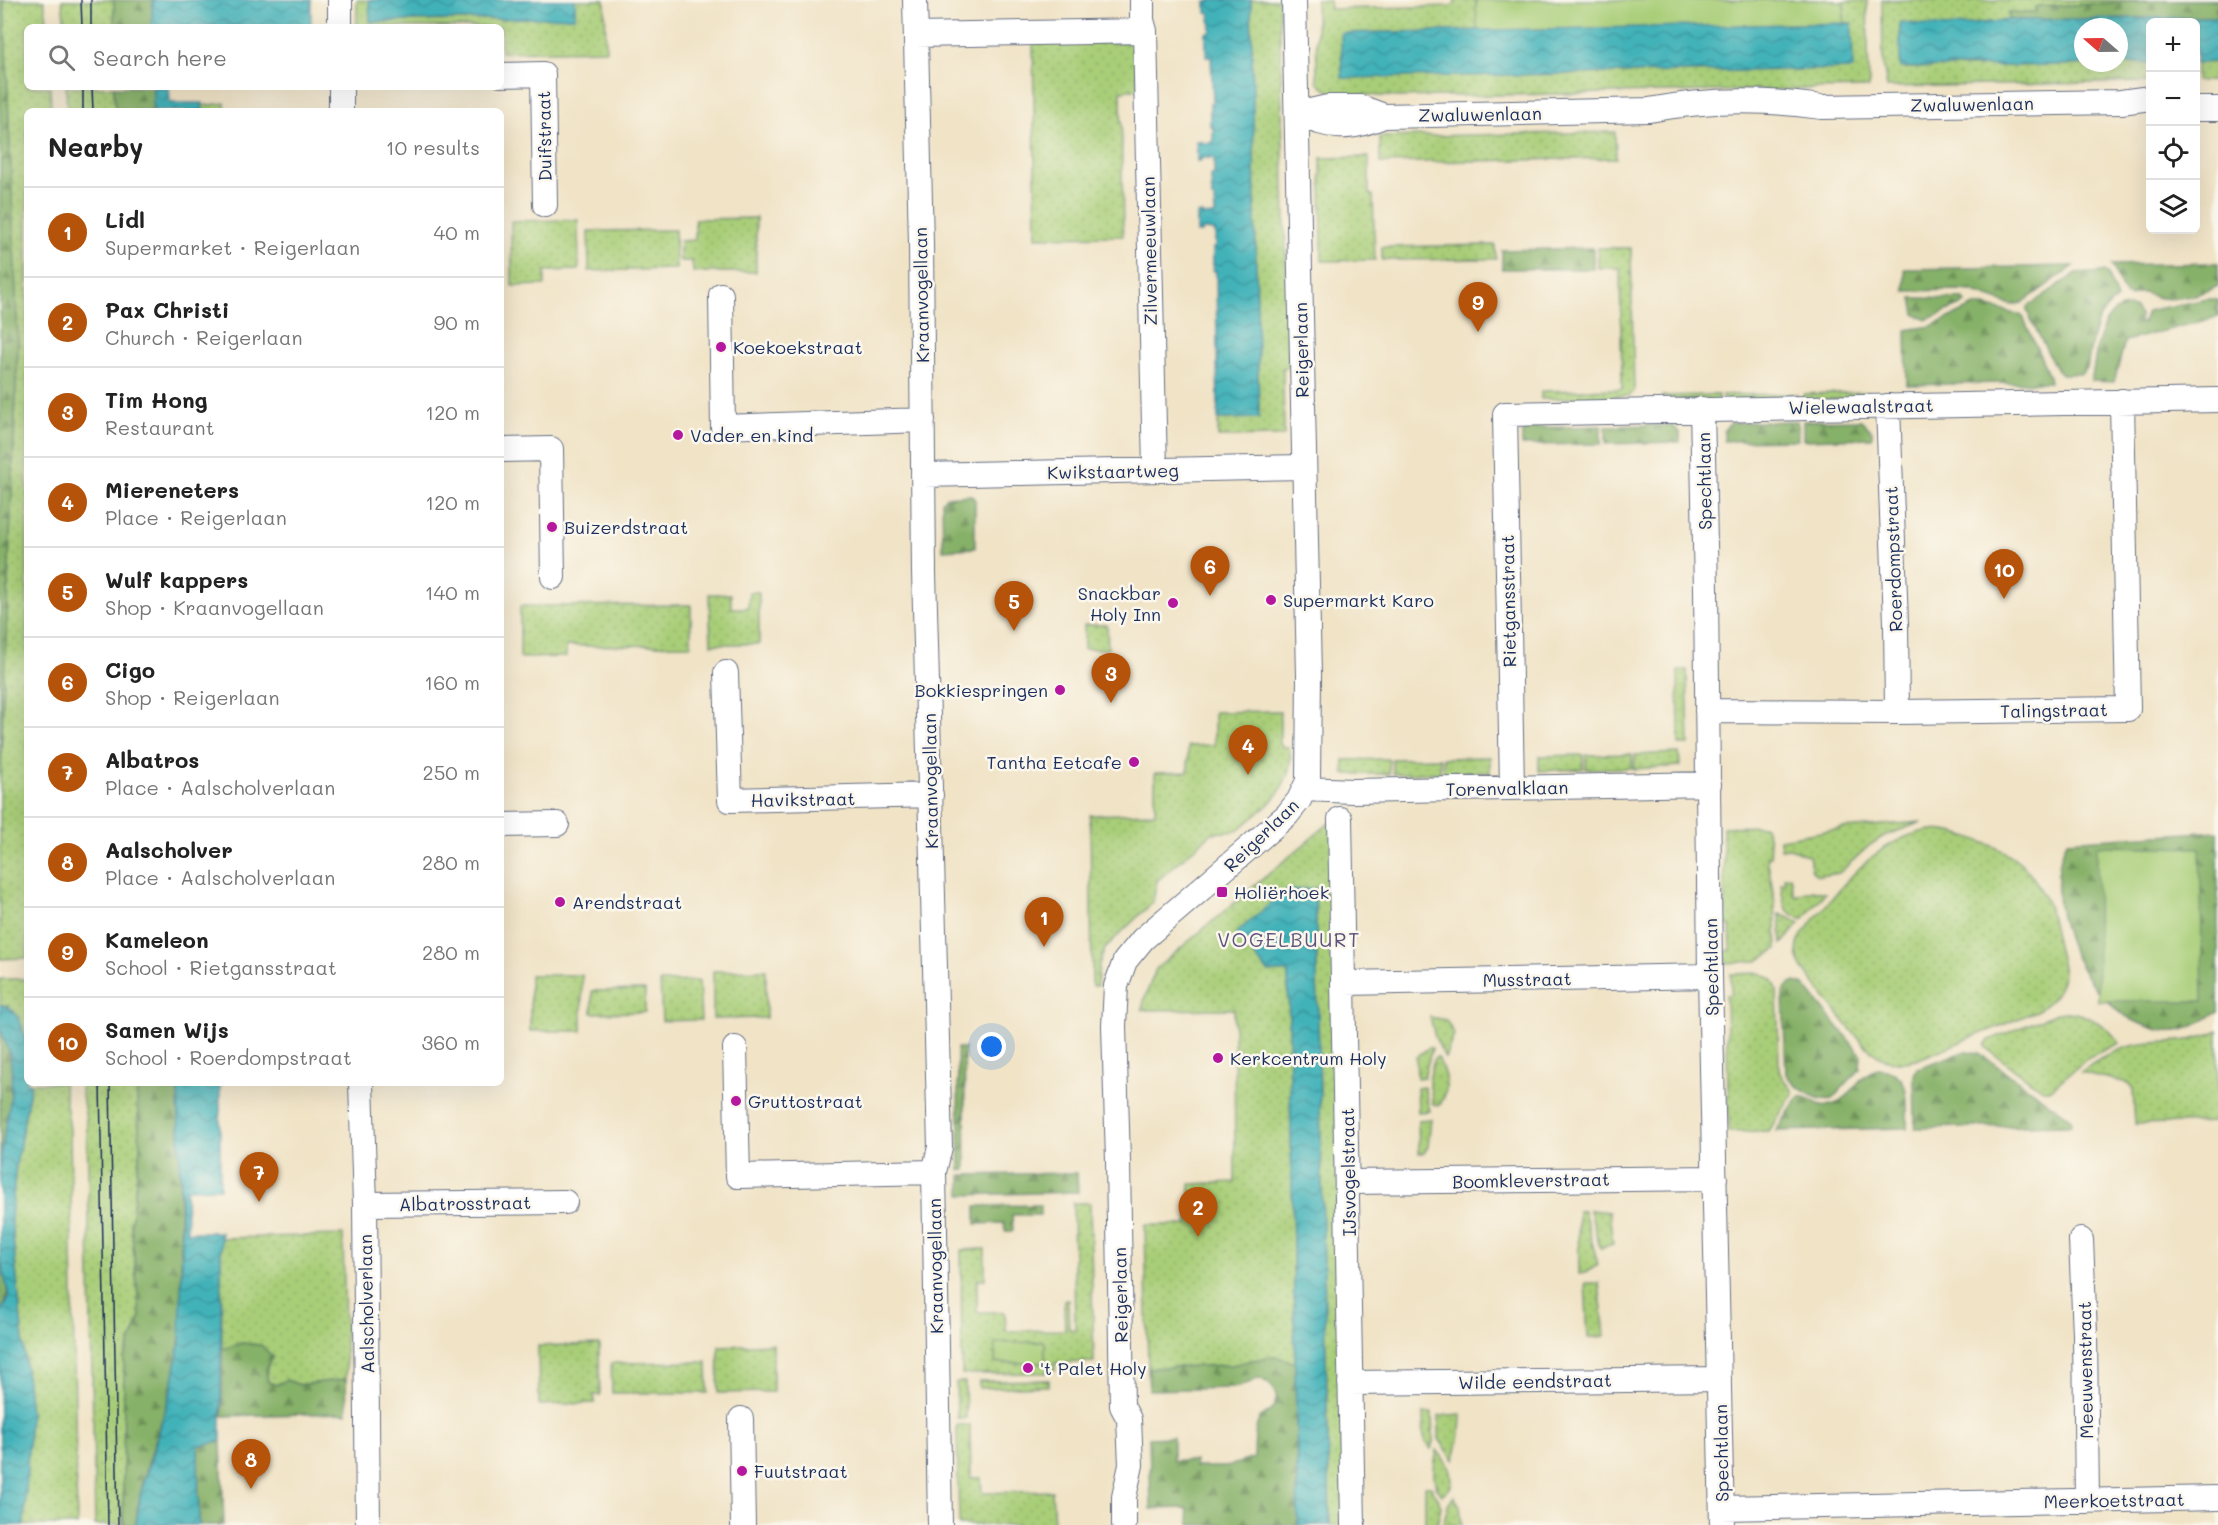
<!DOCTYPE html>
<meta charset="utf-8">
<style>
body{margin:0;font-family:Mali,sans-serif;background:#f2f2f2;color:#222}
.controls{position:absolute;right:18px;top:18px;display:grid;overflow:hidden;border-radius:9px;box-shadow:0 6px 24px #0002}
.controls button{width:54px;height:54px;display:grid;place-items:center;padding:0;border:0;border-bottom:2px solid #e0e0e0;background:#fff;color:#222;font:30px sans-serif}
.compass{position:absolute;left:2074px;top:18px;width:54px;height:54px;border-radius:50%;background:#fff;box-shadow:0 6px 24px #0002;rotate:290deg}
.you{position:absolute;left:992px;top:1047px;width:21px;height:21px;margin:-15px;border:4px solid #fff;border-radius:50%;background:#1a73e8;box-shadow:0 0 0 9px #1a73e833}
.badge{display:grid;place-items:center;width:39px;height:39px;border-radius:50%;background:#b45309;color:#fff;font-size:20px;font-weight:700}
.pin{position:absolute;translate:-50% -50px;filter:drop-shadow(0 2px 3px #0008)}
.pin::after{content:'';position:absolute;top:32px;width:21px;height:18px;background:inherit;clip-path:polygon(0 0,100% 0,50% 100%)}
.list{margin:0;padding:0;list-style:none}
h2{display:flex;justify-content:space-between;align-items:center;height:78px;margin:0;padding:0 24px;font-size:26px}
h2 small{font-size:20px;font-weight:400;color:#767676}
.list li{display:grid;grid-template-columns:39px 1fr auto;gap:18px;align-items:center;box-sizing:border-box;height:90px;padding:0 24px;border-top:2px solid #e0e0e0}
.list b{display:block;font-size:22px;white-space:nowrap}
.list p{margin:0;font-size:20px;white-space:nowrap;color:#767676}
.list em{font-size:20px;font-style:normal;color:#767676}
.icon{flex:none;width:33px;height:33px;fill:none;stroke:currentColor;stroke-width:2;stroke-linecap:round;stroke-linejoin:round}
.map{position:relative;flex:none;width:2218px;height:1525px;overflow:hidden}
.search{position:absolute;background:#fff;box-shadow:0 6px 24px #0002;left:24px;top:24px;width:480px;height:66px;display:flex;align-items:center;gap:15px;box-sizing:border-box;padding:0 21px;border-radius:9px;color:#767676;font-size:22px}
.panel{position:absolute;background:#fff;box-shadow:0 6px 24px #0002;left:24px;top:108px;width:480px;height:978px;border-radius:9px}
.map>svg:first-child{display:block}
</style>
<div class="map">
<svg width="2218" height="1525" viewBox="0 0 2218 1525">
<defs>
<pattern id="green-dots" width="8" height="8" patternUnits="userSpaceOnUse" patternTransform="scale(1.5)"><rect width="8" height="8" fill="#a9ce78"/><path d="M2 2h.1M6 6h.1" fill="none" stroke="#91b16a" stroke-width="1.8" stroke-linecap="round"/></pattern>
<pattern id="forest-firs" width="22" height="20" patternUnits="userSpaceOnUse" patternTransform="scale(1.5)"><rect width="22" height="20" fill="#86b168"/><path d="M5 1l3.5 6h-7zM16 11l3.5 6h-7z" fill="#6d9059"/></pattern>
<pattern id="water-waves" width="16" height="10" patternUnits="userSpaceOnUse" patternTransform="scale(1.5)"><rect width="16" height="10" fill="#42b2b9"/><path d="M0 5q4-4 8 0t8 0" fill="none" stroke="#36919a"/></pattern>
</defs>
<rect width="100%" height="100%" fill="#fbf7ec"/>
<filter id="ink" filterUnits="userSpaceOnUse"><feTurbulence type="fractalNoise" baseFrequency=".0167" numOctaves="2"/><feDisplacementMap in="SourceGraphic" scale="12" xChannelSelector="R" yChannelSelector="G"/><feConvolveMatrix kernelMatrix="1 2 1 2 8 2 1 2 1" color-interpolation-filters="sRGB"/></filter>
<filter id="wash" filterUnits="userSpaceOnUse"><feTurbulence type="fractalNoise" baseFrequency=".008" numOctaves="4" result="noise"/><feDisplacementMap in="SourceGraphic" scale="24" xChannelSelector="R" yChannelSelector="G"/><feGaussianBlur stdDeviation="1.35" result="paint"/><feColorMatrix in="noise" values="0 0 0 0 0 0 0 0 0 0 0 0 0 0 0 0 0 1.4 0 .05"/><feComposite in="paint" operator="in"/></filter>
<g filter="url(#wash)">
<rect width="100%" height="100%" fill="#f0e3c6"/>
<path fill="url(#green-dots)" stroke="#627e6b" stroke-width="1.5" fill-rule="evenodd" d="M4,0H44L48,27H27V87H50L51,111H27V958L0,959V778L18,343Z
M62,0H114V27H65Z
M357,0H369L370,22L575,16V0H605L606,50L501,52V27H357Z
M1251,0H1279L1289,367L1283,368L1284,436L1218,437V419L1259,418Z
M1316,0H1329L1330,9L1451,6L1455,4V0H1476V3L1836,0L1837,2L1867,0L1869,88L1398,97L1332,93L1317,82ZM1851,23L1852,69L1342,77V33Z
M1882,0H2168V1L2036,7V12L2009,13V20L1946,27L1900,22L1901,68L2150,63V82L1887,87L1883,64Z
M1033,42H1135L1138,89L1121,91L1123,236L1036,237Z
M2218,62V81H2196V63Z
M66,87H114L115,111H67Z
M225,103V111H202V106Z
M1615,132L1616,158L1380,163V137Z
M1369,157V194L1373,195L1375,260L1322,261L1321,158Z
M756,218V272H693L692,261H680V241L695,240V219Z
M578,220L579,270L545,271V285L512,286L511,221Z
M675,230L676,269L589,271L588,231Z
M1495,245L1496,259L1382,260V247Z
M1598,248H1631L1634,392L1629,396L1541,399V391L1622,389L1620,268H1598Z
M1868,392L1869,398L1803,400V394Z
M1797,394V400L1723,401L1722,395Z
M1718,395V401L1666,402L1662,396Z
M749,592H759V644H711L709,594H731V608H748Z
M691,605V645L566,646V657L520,658V606Z
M1084,625H1107L1108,649H1084Z
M1678,670H1687L1689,745H1679Z
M1280,711V744L1283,747H1289L1291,759L1288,774L1280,791L1268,805L1237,831L1212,833L1157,881L1153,902L1106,947L1099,964L1097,986H1092L1090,815L1155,813V773L1188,772V746L1214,745V712Z
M1679,753L1680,766L1634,769L1635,755Z
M1632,754V768L1586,769V755Z
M1583,755V769L1539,771V756Z
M1490,757V772L1443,773V758Z
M1440,758V773L1393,774L1392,759Z
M1389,759V774H1344V760Z
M1335,818L1349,1525H1330L1315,888L1288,972L1295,1363L1277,1357L1232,1365L1148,1368L1145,1225H1188L1190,1184L1235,1182L1234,1009L1142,1010L1145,997L1156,969Z
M1922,822L1884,836L1870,845L1839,873L1819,876L1814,873L1811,868L1809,856L1790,848L1781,849L1780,839L1843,828Z
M1765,826L1769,840L1771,856L1767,857L1775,903L1777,949L1758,961L1726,963L1725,951L1731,950L1730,925H1725L1723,827Z
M1931,830C1949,830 1963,834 1980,841C2017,854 2032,868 2048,905L2063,971C2063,990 2052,1001 2037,1011L1916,1060C1904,1063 1892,1063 1880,1057C1861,1048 1819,989 1804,970C1795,958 1795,944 1804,932C1840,890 1872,839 1931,830Z
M1790,876L1794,896L1812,890L1825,893L1803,919C1781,912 1784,903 1781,883L1785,882L1784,877Z
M1780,914L1800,923L1782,944Z
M766,970V1018L713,1019V971Z
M1760,973L1772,979L1777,989L1779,1069C1781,1082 1792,1084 1793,1094L1769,1131L1729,1132L1726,995L1731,994V974Z
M530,975H582V1031H530Z
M0,979H27V1045L23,1031L8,1006L0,1005Z
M699,981L701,1020L662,1021L660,982Z
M645,990V1012L592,1013V991Z
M2067,1012C2088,1013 2108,1027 2120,1043L2089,1057L2050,1090H2043L1986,1048L1985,1045L1989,1040L2057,1013Z
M1430,1017L1446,1020L1454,1034L1445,1058L1435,1037Z
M2218,1030V1122L2135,1124L2133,1089L2128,1083L2081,1072C2096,1060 2117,1049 2136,1045C2163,1040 2193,1045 2218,1030Z
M1428,1048H1432L1424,1077L1417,1078L1416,1057Z
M1438,1057C1445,1073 1452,1092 1438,1106L1433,1104L1429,1081L1434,1058Z
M31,1083H63L70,1130L77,1525H24L30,1413L11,1217L16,1165Z
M80,1083H136L140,1148L131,1223L140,1318L124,1358L123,1525H95L87,1126Z
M1424,1087L1430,1111L1418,1112L1417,1088Z
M1431,1119L1428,1147L1424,1153H1419L1418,1120Z
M1073,1203H1090L1094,1362L1055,1363V1370H1047L1046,1373L962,1374L961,1250L985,1249V1279L977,1280V1312H1005L1006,1331L1065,1330L1064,1300H1068L1069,1329L1075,1330Z
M1590,1210L1609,1212L1613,1244L1600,1248Z
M1578,1211H1584L1598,1265L1585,1273L1579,1274Z
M343,1235L346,1379L300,1385L286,1380L276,1385L268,1382L266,1369L273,1357L242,1343L222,1349L221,1238Z
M1585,1283H1599L1605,1336L1588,1338Z
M599,1344L600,1395H594L595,1403L539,1405L538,1346Z
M773,1344V1392L718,1393L719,1346Z
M707,1362L708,1393H612L611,1363Z
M1049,1380V1386L979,1388V1381Z
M956,1382H965L966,1418H957Z
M1423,1413H1432L1433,1442L1431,1449L1424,1440Z
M1461,1414L1460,1434L1454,1460L1439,1439V1416Z
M957,1425H970L971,1478H981L982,1493L1052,1491L1054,1525H959Z
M1437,1450C1447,1462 1462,1485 1442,1495C1430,1482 1434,1466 1437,1450Z
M1425,1486H1431L1441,1506L1437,1525H1425Z
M1454,1496L1460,1506L1462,1525H1443L1448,1505Z"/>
<path fill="url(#forest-firs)" stroke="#507063" stroke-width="1.5" d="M0,0H4L18,343L0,778Z
M114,0H153L151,27H114Z
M2168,0H2218V17L2009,20V13L2036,12V7Z
M114,87H153V111H115Z
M1593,248V269H1502V250Z
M2218,263V286C2202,294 2179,301 2161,298C2146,296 2145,288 2129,297L2125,295L2111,265Z
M2074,266L2022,303L2011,305L1971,291L1960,290L1905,291V269Z
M2104,272L2107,274L2117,299C2093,314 2092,342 2087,368L2081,374H2062L2057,371L2027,311V307L2075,274Z
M1912,298L1964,299L1966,303L1926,320L1915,314Z
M2208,299H2218V317L2125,341L2114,382L2091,381C2097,356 2098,300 2135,308L2140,316L2139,322L2143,323L2147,312L2151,310Z
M1975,306H1985L2020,315L2024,319L2049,376L2050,382L1907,385L1906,330L1932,326Z
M1861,420L1872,431V438L1803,440V421Z
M1797,421L1798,440L1724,441V430L1731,423Z
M1672,425L1680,433V442L1606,444V426Z
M1601,426V444L1522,445V434L1527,428Z
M971,495L975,500V548L943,550L942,501L946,497Z
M2218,831V1012C2205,1020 2191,1029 2176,1031C2164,1033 2152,1028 2141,1024C2080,1000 2038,900 2067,841Z
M1795,982L1804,985L1861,1055L1860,1069L1832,1099C1817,1102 1794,1087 1786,1074L1783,993L1787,986Z
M0,1028C24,1063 6,1123 0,1162Z
M957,1048H964L966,1170H960Z
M1966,1051L1979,1053L2070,1118L2071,1125L1915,1128L1914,1075L1917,1068Z
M1879,1069C1913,1071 1907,1103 1907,1128L1776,1131L1799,1097C1812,1095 1818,1111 1835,1104C1854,1097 1857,1073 1879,1069Z
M136,1083H178L182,1315C180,1340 177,1365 171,1389C159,1434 139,1479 136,1525H123L124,1358L140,1318L131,1223L140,1148Z
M1077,1173L1078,1192L961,1195V1175Z
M1041,1205V1215H1012L1013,1231H1005L1004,1223L976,1224V1206Z
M0,1258C3,1277 15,1295 0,1311Z
M242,1343L261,1345L273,1357L266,1369L268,1382L276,1385L286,1380L300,1385L346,1379L347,1413L222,1416V1349Z
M1266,1357H1278L1295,1363L1298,1525H1190L1187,1508L1151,1509L1149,1438L1173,1437V1460L1195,1461V1467H1226L1254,1458C1255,1447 1253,1431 1259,1420C1261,1416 1266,1414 1270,1411C1283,1397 1274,1384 1259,1378L1242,1386L1230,1388L1149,1390L1148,1368L1232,1365Z
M221,1441L224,1525H199L198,1446Z"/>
<path fill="#a9ce78" stroke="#627e6b" stroke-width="1.5" d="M1476,0H1836V2H1844V24L1477,31Z
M2097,846L2200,848L2203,1001H2098Z
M1045,1342V1363H995V1343Z"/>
<path fill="url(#water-waves)" stroke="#2e708c" stroke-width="1.5" fill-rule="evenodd" d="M153,0H311V27H151Z
M369,0H575V17L370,22Z
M1210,0H1251L1259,418L1218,419L1216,271H1213V248H1215V231L1202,230V233H1197V214H1202V216L1215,215L1214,198H1212L1211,176L1214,175V158H1201V161H1197L1196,141H1201V143H1213V126H1210V103H1213L1211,56H1206V33L1211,32L1210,14L1206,13V2H1210Z
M2218,17V62L2196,63V22H2150V63L1900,68V22L1946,27L2009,20ZM2083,27H2119V63H2083Z
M1852,23L1853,69L1342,78L1341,33Z
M153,87H169L170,103H203L202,111H153Z
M1315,888L1330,1525H1298L1288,972H1268L1236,933L1285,891Z
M0,1005C30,1008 27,1061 27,1083H31L16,1165L11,1217L30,1413L24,1525H0V1311L6,1304L9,1296L0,1258V1162L11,1095L12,1073L10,1054L0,1028Z
M178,1083H220V1188L186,1189L187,1232H221V1441L198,1446L199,1525H136L140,1496L172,1387L180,1341L182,1257Z"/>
</g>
<g filter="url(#ink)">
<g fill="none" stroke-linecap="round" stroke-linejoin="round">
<g stroke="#666e82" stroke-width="26">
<path id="minor" d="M340,0V27
M915,0L921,243L924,573L940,1147L934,1172L940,1525
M1142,0V20L1145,31L1155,470
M916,35L1145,31
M501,75L543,74L545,205
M341,87V111
M2196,109H2218
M1297,114L1328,107H1360L1384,116L1649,110C1705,99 1766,99 1822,107L2121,102L2150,98
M1297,114C1335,128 1345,132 1384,116
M721,295L723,427L923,420
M1888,406L1896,623L1897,712
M1702,409L1706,589L1710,976L1722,1525
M501,450L551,449L553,577
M923,475L1304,467
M726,673L730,800L931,795
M1707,711L1897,712L2128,709L2122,401
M1512,788L1505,414L2218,400
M1306,789L1353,791L1709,784
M1340,819L1353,1525
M501,825L557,824
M1344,983L1710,976
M735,1048L738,1176L934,1172
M361,1083L365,1204L368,1525
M1348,1182L1715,1178
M365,1204L565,1202
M2081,1240L2085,1334L2087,1501
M1350,1383L1719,1379
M741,1419L743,1525
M1722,1508L2218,1498
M1124,1525V1497L1131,1465L1129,1419L1122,1406L1118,1161L1114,1026L1116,986L1125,961L1143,939L1287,815L1299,800L1308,781L1309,675L1294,0"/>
</g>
<use href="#minor" stroke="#fff" stroke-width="24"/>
<path stroke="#1b2f5e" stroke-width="1.5" d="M81,0L82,27
M91,0V27
M83,87V111
M92,87L93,111
M100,1083L108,1525
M110,1083L118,1525"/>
</g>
</g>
<g fill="#b5179e" stroke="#fbf7ec" stroke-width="2">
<circle cx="721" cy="347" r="6"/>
<circle cx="678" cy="435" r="6"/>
<circle cx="552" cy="527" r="6"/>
<circle cx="1271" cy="600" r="6"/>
<circle cx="1173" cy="603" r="6"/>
<circle cx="1060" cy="690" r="6"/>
<circle cx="1134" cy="762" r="6"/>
<rect x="1216" y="886" width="12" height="12" rx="3"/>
<circle cx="560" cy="902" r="6"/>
<circle cx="1218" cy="1058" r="6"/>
<circle cx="736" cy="1101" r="6"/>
<circle cx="1028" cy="1368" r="6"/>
<circle cx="742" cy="1471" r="6"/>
</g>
<g text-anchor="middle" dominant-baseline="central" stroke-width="5" stroke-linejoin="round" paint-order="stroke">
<g font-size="18" fill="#1b2f5e" stroke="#fbf7ec">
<text transform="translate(1972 104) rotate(-1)">Zwaluwenlaan</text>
<text transform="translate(1480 114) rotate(-1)">Zwaluwenlaan</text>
<text transform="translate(544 136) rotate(-91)">Duifstraat</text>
<text transform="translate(1149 251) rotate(-91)">Zilvermeeuwlaan</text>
<text transform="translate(921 295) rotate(-91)">Kraanvogellaan</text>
<text transform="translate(1301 350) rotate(-91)">Reigerlaan</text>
<text transform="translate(1861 406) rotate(-1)">Wielewaalstraat</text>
<text transform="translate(1113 471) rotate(-1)">Kwikstaartweg</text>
<text transform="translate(1704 481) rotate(-91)">Spechtlaan</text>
<text transform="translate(1893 559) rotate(-92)">Roerdompstraat</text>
<text transform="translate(1508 601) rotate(-91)">Rietgansstraat</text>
<text transform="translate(2054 710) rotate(-1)">Talingstraat</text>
<text transform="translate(930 781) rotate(-91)">Kraanvogellaan</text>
<text transform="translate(1507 788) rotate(-1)">Torenvalklaan</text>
<text transform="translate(803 799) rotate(-1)">Havikstraat</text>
<text transform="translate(1261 835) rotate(-44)">Reigerlaan</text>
<text transform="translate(1711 967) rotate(-91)">Spechtlaan</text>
<text transform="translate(1527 979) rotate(-1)">Musstraat</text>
<text transform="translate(1348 1172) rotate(-91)">IJsvogelstraat</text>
<text transform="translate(1531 1180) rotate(-1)">Boomkleverstraat</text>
<text transform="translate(465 1203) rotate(-1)">Albatrosstraat</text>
<text transform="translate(935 1266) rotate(-91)">Kraanvogellaan</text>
<text transform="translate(1120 1295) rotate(-91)">Reigerlaan</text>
<text transform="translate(366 1304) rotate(-91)">Aalscholverlaan</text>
<text transform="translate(2085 1370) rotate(-91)">Meeuwenstraat</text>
<text transform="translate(1535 1381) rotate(-1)">Wilde eendstraat</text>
<text transform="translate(1721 1453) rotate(-91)">Spechtlaan</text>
<text transform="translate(2114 1500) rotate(-1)">Meerkoetstraat</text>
</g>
<g font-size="18" fill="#1b2f5e" stroke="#fbf7ec" text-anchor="start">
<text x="733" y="347">Koekoekstraat</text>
<text x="690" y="435">Vader en kind</text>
<text x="564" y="527">Buizerdstraat</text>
<text x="1161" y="593" text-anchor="end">Snackbar<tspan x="1161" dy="21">Holy Inn</tspan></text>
<text x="1283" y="600">Supermarkt Karo</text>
<text x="1048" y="690" text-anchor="end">Bokkiespringen</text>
<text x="1122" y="762" text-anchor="end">Tantha Eetcafe</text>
<text x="1234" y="892">Holiërhoek</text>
<text x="572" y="902">Arendstraat</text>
<text x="1230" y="1058">Kerkcentrum Holy</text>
<text x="748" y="1101">Gruttostraat</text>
<text x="1040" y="1368">'t Palet Holy</text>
<text x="754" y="1471">Fuutstraat</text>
</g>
<g font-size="20" letter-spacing="1.5" fill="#5f547e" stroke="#fbf7ec">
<text x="1289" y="939">VOGELBUURT</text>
</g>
</g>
</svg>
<div class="controls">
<button>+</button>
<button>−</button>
<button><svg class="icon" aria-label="locate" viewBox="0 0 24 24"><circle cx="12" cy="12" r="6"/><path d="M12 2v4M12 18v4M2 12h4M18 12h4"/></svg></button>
<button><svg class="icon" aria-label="layers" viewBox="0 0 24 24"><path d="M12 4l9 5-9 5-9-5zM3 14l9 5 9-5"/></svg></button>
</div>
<svg class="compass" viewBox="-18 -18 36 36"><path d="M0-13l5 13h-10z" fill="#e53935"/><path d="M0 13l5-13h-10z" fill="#767676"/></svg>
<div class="you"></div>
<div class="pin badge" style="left:1044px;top:947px">1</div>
<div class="pin badge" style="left:1198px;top:1237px">2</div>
<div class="pin badge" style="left:1111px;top:703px">3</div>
<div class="pin badge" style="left:1248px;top:775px">4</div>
<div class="pin badge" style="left:1014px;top:631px">5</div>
<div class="pin badge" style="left:1210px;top:596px">6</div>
<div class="pin badge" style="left:259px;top:1202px">7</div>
<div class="pin badge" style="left:251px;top:1489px">8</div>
<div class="pin badge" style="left:1478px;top:332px">9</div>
<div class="pin badge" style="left:2004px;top:599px">10</div>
<div class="search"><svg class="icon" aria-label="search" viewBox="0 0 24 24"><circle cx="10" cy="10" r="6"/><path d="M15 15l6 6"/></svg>Search here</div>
<section class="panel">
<h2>Nearby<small>10 results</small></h2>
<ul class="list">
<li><span class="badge">1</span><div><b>Lidl</b><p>Supermarket · Reigerlaan</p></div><em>40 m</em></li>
<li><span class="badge">2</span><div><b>Pax Christi</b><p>Church · Reigerlaan</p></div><em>90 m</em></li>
<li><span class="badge">3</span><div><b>Tim Hong</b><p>Restaurant</p></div><em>120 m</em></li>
<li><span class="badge">4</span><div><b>Miereneters</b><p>Place · Reigerlaan</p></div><em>120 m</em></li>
<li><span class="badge">5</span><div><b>Wulf kappers</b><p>Shop · Kraanvogellaan</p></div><em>140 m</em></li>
<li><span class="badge">6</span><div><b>Cigo</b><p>Shop · Reigerlaan</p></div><em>160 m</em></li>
<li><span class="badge">7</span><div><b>Albatros</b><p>Place · Aalscholverlaan</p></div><em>250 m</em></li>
<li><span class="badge">8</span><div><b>Aalscholver</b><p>Place · Aalscholverlaan</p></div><em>280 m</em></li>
<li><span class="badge">9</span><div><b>Kameleon</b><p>School · Rietgansstraat</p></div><em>280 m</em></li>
<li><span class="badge">10</span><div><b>Samen Wijs</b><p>School · Roerdompstraat</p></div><em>360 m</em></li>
</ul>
</section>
</div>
